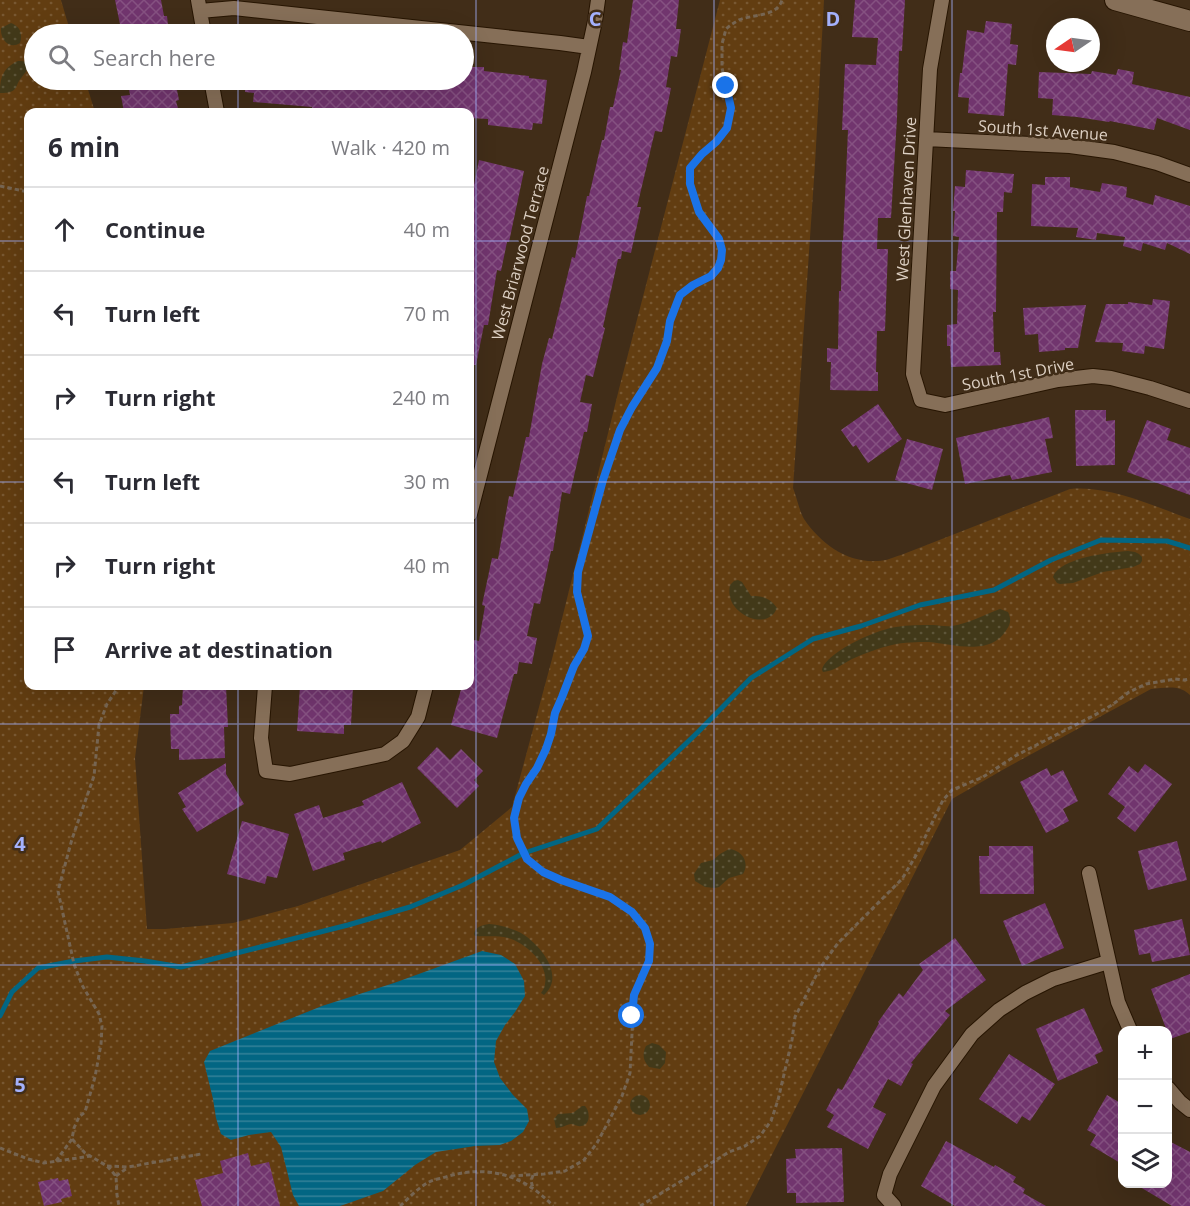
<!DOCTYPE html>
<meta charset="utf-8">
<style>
body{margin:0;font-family:"Open Sans",sans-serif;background:#f2f2f3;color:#2b2b33}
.controls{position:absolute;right:18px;bottom:18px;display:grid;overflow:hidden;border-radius:12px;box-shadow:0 6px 24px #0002}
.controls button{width:54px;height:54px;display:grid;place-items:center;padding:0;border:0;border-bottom:2px solid #e1e1e2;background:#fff;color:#2b2b33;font:30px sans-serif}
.compass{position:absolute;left:1046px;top:18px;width:54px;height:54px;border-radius:50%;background:#fff;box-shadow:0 6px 24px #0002;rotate:257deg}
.stop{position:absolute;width:18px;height:18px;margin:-14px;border:4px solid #1a73e8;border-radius:50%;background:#fff}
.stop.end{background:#1a73e8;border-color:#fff;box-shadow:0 2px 6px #0008}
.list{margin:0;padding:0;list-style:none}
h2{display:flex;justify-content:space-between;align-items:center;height:78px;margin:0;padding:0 24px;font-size:26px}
h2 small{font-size:20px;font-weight:400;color:#7c7c81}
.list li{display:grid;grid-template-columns:39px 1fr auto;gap:18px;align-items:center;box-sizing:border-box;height:84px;padding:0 24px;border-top:2px solid #e1e1e2}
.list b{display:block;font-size:22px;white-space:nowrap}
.list em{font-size:20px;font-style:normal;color:#7c7c81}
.icon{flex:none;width:33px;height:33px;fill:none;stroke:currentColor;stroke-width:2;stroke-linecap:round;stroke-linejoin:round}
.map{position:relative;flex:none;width:1190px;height:1206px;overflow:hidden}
.search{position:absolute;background:#fff;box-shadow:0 6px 24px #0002;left:24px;top:24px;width:450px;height:66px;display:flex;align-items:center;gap:15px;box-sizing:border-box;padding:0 21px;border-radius:33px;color:#7c7c81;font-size:22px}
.panel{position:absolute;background:#fff;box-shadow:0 6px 24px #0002;left:24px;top:108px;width:450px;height:582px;border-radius:12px}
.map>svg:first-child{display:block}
</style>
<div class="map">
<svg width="1190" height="1206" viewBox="0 0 1190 1206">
<defs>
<pattern id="grass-dots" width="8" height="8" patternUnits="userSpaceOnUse" patternTransform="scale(1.5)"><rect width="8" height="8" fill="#623d11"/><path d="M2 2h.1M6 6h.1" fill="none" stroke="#785832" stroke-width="1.8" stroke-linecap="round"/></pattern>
<pattern id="sand-dots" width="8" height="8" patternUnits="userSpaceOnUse" patternTransform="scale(1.5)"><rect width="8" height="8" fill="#423919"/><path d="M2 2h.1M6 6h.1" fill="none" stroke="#5d5539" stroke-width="1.8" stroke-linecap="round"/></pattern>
<pattern id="water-rules" width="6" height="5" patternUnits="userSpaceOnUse" patternTransform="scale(1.5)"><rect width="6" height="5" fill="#026683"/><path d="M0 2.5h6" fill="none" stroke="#338298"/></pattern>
<pattern id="building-cross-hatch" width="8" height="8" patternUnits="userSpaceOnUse" patternTransform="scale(1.5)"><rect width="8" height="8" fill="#71356e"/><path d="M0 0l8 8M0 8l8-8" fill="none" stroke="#855181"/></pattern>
</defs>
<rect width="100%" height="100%" fill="#412d18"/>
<path fill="url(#grass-dots)" d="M0,0H61L71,34H34V80H85L95,112H28V686H144L135,758L147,929H165L233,923L298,906L460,850L512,807L552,659L619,389L720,0H824L815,164L793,488C797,498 799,510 804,519C821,544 847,563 878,561C886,561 894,557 901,555L1070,489C1109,485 1153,506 1190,519V695C1179,684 1165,688 1151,689L1006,768L952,799L746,1206H0Z"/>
<path fill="url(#sand-dots)" d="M11,23C20,26 23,34 20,43C9,50 0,39 1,28Z
M18,61C39,61 22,75 19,81C17,84 17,87 14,90C10,93 5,93 0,93C0,77 3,68 18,61Z
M1128,551L1135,552L1139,554L1142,557V561L1140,564L1133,567L1103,572L1073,583L1060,584L1057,583L1053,577C1059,558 1110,552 1128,551Z
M738,580L742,582L751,596C763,596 770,598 777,608C768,630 737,617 731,600C729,595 729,590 730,585L734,581Z
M1000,609L1008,612C1011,618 1011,623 1007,629C991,657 954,644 929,642C917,642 904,642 892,645C879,648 865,653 852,659C842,664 835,671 823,672L822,670C826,652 878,629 896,627C908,625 921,625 933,625C939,625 945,627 952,626C969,623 984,615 1000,609Z
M729,849C742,850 750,862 743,874L729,878L719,887L715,888L705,887L695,881L694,874L701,863L713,860L720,854Z
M489,924C500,925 512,928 521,933C540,944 566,976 544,995L541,993C543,990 545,987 545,984C549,964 526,943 508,938C496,935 487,937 475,936L474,934C475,927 482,925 489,924Z
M652,1043L659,1045L666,1052L665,1063L660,1069L649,1067C643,1061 642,1054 646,1046Z
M630 1105a10 10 0 1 1 20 0a10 10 0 1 1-20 0Z
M582,1106H585C590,1111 591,1125 581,1126C577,1127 574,1124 571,1124C565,1125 562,1128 556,1128L554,1119L558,1114L573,1113Z"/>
<path fill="url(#water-rules)" d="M482,951L501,955L515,964L524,981L525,996L515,1012L505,1025L496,1041L494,1062L500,1078L513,1095L527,1109L529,1121L523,1132L511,1141L500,1145L475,1146L436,1152L415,1165L383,1191L346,1204L340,1206H299L293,1195L281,1147L271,1132L249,1135L231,1140L221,1134L216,1118L213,1099L204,1062L210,1051L322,1006L394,983Z"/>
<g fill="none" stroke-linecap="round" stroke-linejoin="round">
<path stroke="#026683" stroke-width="5" d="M0,1016L12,992L38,968L74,961L107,957L145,961L181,967L348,925L410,907L463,885L524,853L597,829L698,732L751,678L813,639L861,626L920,605L994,590L1051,560L1101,540L1167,541L1190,548"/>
</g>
<path fill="url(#building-cross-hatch)" d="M115,0H161L164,16H167L169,34H122Z
M633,0H679L676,29H681L677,57L671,56L666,87L671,88L662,132L655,131L637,207H641L631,253L622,251L621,259H618L603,327L605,328L593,377L586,375L580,402L592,404L587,432H584L570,494L562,492L553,551H551L540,604L534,603L527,636L537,638L532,664L519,662L517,674H514L497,738L451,725L462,686H470V662L474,640L479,641L485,606L482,605L492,558L498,559L509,496L513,497L526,437H529L542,364L549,338L552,339L572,257L575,258L587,196H589L602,140H604L610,107H613L621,70H619L623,42L627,43Z
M855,0H905L902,51H899L897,118L891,218H878L877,249H888L885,331H877L876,372H878V391L830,390L831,362H827V348L838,349L839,291H841L842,241H843L848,130H842L845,64L876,65L878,38L852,37Z
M986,21L1012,24L1010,44L1018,45L1016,65L1008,64L1004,116L968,113L969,98L958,97L960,73H962L967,30L984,33Z
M464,67H484V71L529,76V78L547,80L542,124L533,123L532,130L488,125V119L470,118V112H390L354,109V112L312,109V107L253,102L254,93L245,92L246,80H464Z
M1118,69L1134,72L1132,84L1190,97V130L1157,118L1154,130L1110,121L1109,122L1077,117L1052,115L1053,99L1038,98L1039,72L1091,74L1092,71L1116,75Z
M155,80H175L179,100L176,101L179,112H124L121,96L130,95L128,84Z
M479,160L524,171L509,242H507L501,271L497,270L488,325H484L476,365H470V204Z
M966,170L1014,174L1012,193L1004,192L1003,212H997L996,312H993L994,352H1000L1001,365L951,367L950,346H947V325L957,324L958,290L950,289V271H956L959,237L953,236L955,211H953L955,186L965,187Z
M1045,177H1070V187L1100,192L1102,183L1127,187L1126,197L1153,205L1155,195L1190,206V254L1167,243L1165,250L1143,243L1141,251L1123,246L1125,237L1097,233L1096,240L1076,237L1078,228L1031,226L1032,184L1045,185Z
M1153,299L1170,301L1164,349L1145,346L1144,354L1122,351L1123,343L1095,342L1106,304H1128V302L1152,305Z
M1086,305L1078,348H1065V350L1039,352L1038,334L1025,335L1023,308Z
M878,404L902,439L868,463L856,445L853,447L841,430Z
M1075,410H1106V421L1115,420V465L1076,466Z
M1049,417L1053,438L1045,439L1052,472L1012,480L1010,475L965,484L956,438Z
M1147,420L1171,429L1167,440L1190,448V495L1127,472Z
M907,439L943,449L932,490L895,480Z
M183,686H226L228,727H224L225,758L179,760V749H171L170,714H179V706L182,705Z
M300,686H353L351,725H344V734L297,731Z
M437,747L450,760L461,749L483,771L474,780L479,786L457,808L417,768Z
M226,763V774L244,804L197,832L182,809L186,807L178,793Z
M1145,764L1172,784L1135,832L1117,818L1125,807L1108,794L1129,766L1138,773Z
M1047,768L1051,776L1063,770L1078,801L1063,809L1069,821L1046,833L1020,782Z
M402,782L421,823L382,843L381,841L343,853L345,860L313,871L294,814L319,805L323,818L364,805L362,801Z
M242,821L289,834L277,878L267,876L265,884L227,874Z
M1177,841L1187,880L1148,890L1138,851Z
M989,846H1033L1034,894H980L979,856H989Z
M1045,903L1064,948L1022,966L1003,921Z
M1182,919L1190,955L1152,962L1150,953L1139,955L1134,930Z
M955,938L986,980L945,1011L950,1015L911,1063L913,1064L901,1086L888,1079L873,1107L886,1114L868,1149L827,1127L834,1115L826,1110L838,1088L842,1090L879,1023L878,1022L899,993L903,997L923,970L919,964Z
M1190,974V1032L1170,1039L1151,989Z
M1084,1008L1103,1051L1095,1055L1098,1063L1058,1081L1036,1029Z
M1009,1054L1055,1084L1030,1121L1022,1116L1017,1124L979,1099Z
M1107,1095L1122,1104V1164L1090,1145L1096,1135L1087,1130Z
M1167,1140L1190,1152V1206H1172L1135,1184H1167Z
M946,1141L994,1167L995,1165L1016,1177L1013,1182L1025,1189L1023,1193L1046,1206H955L921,1186Z
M842,1148L844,1202L796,1203V1193H787L786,1159L796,1158L795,1149Z
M248,1153L251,1166L269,1162L280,1206H202L195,1180L223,1173L220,1161Z
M58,1178L59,1181L68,1179L72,1196L61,1199L62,1202L44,1206L38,1182Z"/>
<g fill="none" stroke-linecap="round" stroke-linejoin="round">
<g stroke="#271502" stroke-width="16">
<path id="street" d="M198,0L204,34
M942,0L930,69L913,374L921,400L945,405L1058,380L1093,376L1111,378L1150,388L1190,401
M200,11L234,8L560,43L589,47
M211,80L217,112
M926,139L1070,146L1114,152L1157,163L1190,175
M470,514L584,72L595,21L598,0
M265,686L261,738L266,771L290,774L385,754L403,741L418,717L426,686
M1089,873L1118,1002L1130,1030
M1168,1088L1180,1102L1190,1110
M894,1206L884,1195L890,1174L934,1086L972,1034L999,1010L1025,993L1053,979L1108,962"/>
</g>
<g stroke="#271502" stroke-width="22">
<path id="secondary" d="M1115,0L1190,21"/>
</g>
<path stroke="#766552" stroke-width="3" stroke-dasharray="4.5 3" stroke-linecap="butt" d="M0,186L28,192
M72,1139L85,1153L107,1166L116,1176L117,1195L119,1206
M0,1148L28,1159L44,1163L91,1156
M56,1161L72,1139L74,1128L79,1117L85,1112L95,1077L101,1044L102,1026L99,1014L82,985L74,964L58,891L72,839L94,776L99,725L107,704L119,686
M107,1166L128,1167L201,1154
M533,1175L531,1181L533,1188
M116,1176L127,1168
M511,1176L544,1174L565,1171L584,1160L597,1143L622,1096L630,1073L634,995L649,961L650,944L645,928L632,912L610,897L561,881L543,872L527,859L517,838L514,818L519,798L526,784L537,768L546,749L551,734L555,713L562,697L574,666L584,649L588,636L577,592L578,572L603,480L620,430L631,407L657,368L667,341L670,321L680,295L693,285L711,275L718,268L721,260L722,250L719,239L699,212L690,184V168L702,154L716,142L727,128L731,108L722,68V44L726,29C730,25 734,23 739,20C753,14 777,17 782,0
M400,1206C409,1198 419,1187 429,1182C433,1180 438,1179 442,1178C485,1164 522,1173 553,1206
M640,1206L716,1160L729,1152L745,1146L760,1136L771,1121L778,1100L792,1040L795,1017L820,968L838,943L902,879L918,852L943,800L952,790L983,777L1015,756L1093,716L1112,705L1129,692L1146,684L1175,679L1183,680L1190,679"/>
<use href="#street" stroke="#866f58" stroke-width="14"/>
<use href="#secondary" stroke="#866f58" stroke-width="20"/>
</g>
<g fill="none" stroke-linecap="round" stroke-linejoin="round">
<path stroke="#1a73e8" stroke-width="8" d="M632,1016L634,995L649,961L650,944L645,928L632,912L610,897L561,880L543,872L527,859L517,838L514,818L519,798L526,784L537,768L546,749L551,734L555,713L562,697L574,666L584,649L588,636L577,592L578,572L603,480L620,430L632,407L657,368L667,341L670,321L680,295L693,285L711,276L718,268L721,260L722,250L719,239L699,212L690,184V168L702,154L716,142L727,128L731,108L726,86"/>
</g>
<path fill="none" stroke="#a4b1fc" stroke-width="1.5" stroke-opacity="0.55" d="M238,0V34M476,0V1206M714,0V1206M952,0V1206M238,80V112M0,241H28M470,241H1190M0,482H28M470,482H1190M238,686V1206M0,724H1190M0,965H1190"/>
<g text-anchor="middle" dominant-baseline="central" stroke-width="5" stroke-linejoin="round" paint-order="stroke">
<g font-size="16" fill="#ded1c4" stroke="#412d18">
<text transform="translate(1043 130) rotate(4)">South 1st Avenue</text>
<text transform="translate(906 199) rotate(-87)">West Glenhaven Drive</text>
<text transform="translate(520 253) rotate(-75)">West Briarwood Terrace</text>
<text transform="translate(1018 374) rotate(-11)">South 1st Drive</text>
</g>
</g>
<g font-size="20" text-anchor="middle" font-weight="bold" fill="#a4b1fc" stroke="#412d18" stroke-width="5" stroke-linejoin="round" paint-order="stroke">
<text x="595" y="26">C</text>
<text x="833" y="26">D</text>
<text x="20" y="851">4</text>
<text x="20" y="1092">5</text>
</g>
</svg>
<div class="controls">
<button>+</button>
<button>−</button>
<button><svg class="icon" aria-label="layers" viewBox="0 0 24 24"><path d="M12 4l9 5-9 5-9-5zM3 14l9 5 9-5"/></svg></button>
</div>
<svg class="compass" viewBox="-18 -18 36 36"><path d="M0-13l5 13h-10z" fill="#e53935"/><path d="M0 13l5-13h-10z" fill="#7c7c81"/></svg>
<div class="stop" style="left:632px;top:1016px"></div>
<div class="stop end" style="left:726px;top:86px"></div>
<div class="search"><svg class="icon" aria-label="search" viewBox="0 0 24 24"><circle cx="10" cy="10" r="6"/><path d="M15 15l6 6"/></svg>Search here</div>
<section class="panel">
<h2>6 min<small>Walk · 420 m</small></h2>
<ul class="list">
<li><svg class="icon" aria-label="ahead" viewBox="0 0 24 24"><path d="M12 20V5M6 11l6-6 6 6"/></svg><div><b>Continue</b></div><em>40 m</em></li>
<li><svg class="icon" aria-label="left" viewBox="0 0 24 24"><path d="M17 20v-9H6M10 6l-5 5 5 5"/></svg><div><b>Turn left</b></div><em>70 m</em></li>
<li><svg class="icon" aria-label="right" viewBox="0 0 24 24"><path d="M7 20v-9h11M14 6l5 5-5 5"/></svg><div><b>Turn right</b></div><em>240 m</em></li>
<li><svg class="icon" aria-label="left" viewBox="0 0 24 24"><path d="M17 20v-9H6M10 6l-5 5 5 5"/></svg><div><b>Turn left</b></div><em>30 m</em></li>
<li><svg class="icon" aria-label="right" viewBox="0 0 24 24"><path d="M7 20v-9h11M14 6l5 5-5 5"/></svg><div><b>Turn right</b></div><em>40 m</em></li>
<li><svg class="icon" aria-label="arrive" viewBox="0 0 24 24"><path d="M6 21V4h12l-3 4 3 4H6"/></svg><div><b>Arrive at destination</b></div></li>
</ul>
</section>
</div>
